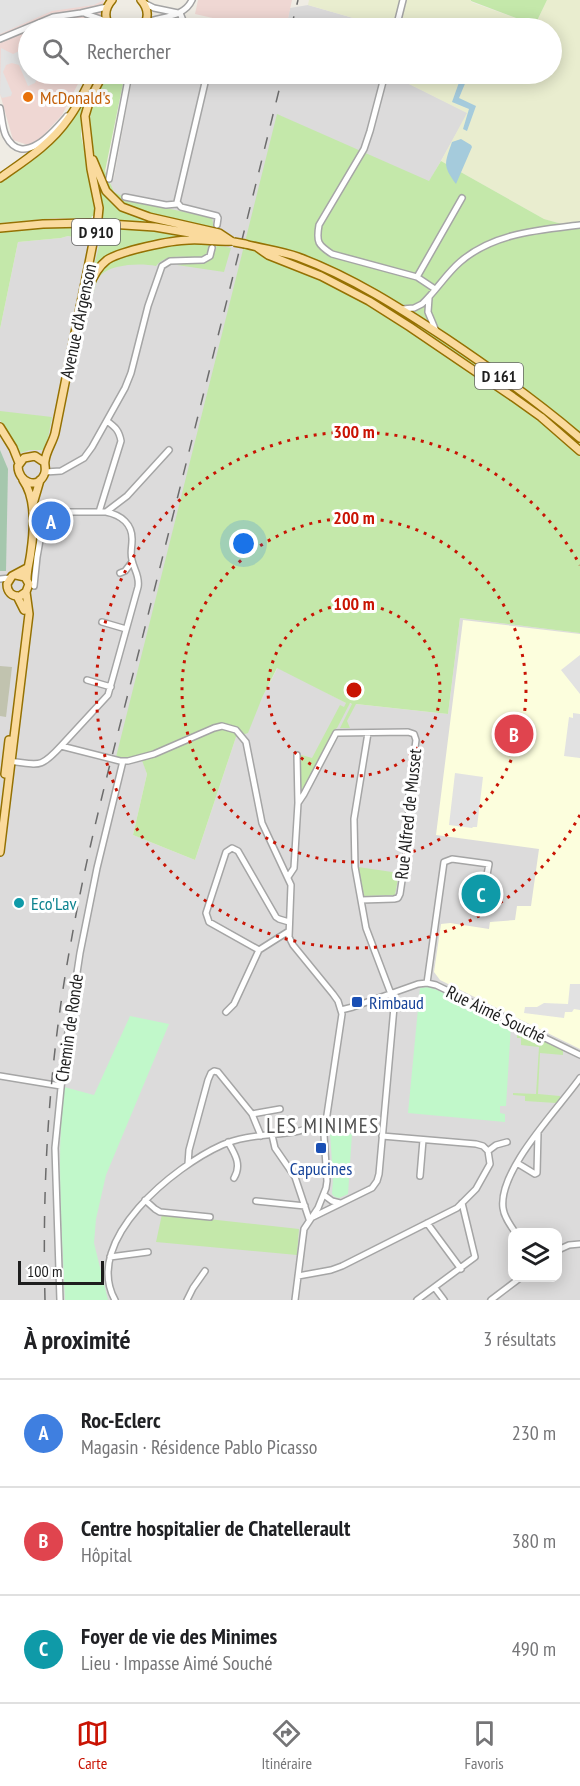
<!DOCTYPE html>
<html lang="fr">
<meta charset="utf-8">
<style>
body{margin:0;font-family:"PT Sans Narrow",sans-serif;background:#f6f6f6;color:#202124}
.controls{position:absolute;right:18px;bottom:18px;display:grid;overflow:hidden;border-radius:12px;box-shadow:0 3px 15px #0003}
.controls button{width:54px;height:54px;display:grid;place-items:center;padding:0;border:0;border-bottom:2px solid #e0e0e0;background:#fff;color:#202124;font:30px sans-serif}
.scale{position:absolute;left:18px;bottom:15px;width:86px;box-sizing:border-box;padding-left:6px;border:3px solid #1e1e1e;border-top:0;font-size:16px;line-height:21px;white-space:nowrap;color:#1e1e1e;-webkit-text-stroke:4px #fff;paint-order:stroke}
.you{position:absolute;left:244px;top:544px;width:21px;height:21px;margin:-15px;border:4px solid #fff;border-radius:50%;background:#1a73e8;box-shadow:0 0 0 9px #1a73e833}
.badge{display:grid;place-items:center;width:39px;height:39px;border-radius:50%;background:#c91303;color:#fff;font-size:20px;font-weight:700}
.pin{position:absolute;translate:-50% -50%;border:3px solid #fff;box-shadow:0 2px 6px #0006}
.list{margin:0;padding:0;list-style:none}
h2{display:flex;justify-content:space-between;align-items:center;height:78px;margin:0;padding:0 24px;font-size:26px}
h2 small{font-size:20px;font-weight:400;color:#757577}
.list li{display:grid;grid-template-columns:39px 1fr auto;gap:18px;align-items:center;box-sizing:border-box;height:108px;padding:0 24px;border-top:2px solid #e0e0e0}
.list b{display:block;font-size:22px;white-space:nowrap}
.list p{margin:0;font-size:20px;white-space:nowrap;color:#757577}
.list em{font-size:20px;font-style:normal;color:#757577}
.icon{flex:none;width:33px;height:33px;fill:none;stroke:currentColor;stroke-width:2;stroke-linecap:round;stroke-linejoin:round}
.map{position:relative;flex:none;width:580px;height:1300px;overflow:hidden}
.search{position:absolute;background:#fff;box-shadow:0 3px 15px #0003;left:18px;right:18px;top:18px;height:66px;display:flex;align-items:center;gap:15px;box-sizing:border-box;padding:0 21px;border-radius:33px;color:#757577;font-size:22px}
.sheet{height:402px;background:#fff}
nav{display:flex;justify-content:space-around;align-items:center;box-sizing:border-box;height:84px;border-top:2px solid #e0e0e0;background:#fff;font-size:16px;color:#757577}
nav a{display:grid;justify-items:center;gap:3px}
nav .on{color:#c91303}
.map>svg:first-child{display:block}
</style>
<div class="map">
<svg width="580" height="1300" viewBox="0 0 580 1300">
<rect width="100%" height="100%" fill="#efece4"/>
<path fill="#dcdbdb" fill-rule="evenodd" d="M308,5L388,28H286L290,8Z
M133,74H391V75L468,113L429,182L278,115L130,757L141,755L147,774L133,835L195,860L236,737L262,698L278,667L346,703L448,714L460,618L580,633V1300H0V329L18,242L61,238L68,236L88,240L90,227L114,177ZM512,1232H558V1278H512Z"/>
<path fill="#efd7d3" d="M0,0H104L99,24L101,28H28V74H83L62,115L39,140L28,145L13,140L0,94Z
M198,0H292L286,28H257L195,14Z"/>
<path fill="#fcfedd" d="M463,620L580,634V1049L440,980L434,972L441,924L450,923L489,929L490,922L515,920L517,906H531L539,849L436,835Z"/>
<path fill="#c1c3af" d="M0,666L12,667L6,717L0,716Z"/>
<path fill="#e9edcf" d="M309,0H471V2L535,25L547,0H580V229L544,219L441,161L467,113L391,75L392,74H552V28H388L308,5Z"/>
<path fill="#c4e8aa" d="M471,0H547L535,25L471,1Z
M108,74H125L105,171L114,192L129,200L212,218L214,228C188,221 146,218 124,204C101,190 86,138 91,112C94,98 102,86 108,74Z
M82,102L84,103L81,121V136L97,209L95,216H92L91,219L56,218L0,223V180C36,155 61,143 82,102Z
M277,114L429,181L441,161L544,219L580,229V633L460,618L448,714L356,704L347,721L350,728H340L352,704L350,703L337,728L334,730L300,795L298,754L312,758L340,705L344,707L346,703L277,668L262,698L248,733L236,737L195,860L133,835L147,774L140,755L130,757H116Z
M96,179L108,200L126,212L202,231L102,219L103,206Z
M62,227H90L88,240L68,236L61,238L18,242L0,329V232Z
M101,228L157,231L199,238L104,260L93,270L100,242Z
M179,243H210C210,245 208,251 207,253C198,264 171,248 156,266C140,263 111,264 100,276C96,281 95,289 93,294C94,289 94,281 97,276C111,252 153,249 179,243Z
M217,245L231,248L224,272L177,265C197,260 209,272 217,245Z
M0,411L52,417L48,438L43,450H30L20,453L0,420Z
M358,867L399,873L395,895L364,896Z
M522,1030L563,1050V1055L540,1053L538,1094L560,1096V1100L556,1103L525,1101V1096L513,1095V1093L536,1094L539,1047L521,1045V1038H517V1033Z
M162,1214L299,1229L297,1255L156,1242Z"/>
<path fill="#a5c7ad" d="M0,450L8,469L6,571H0Z"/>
<path fill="#c1f8ca" d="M428,987L437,990L511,1025L506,1106H500V1113L505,1114V1122L408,1113L420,988Z
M130,1016L169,1024L106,1175L96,1219L94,1243L108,1300H65C62,1229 56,1158 64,1087L94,1095Z
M330,1132L352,1134L348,1194L339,1198L335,1197L332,1194L333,1179Z"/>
<path fill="#e2e2e2" d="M0,0H104L94,5L52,11L0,34Z
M28,43V74H39L35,83L28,86L19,65L12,63L6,65L3,72L12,93L11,96L2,98L0,94L1,48L13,54L19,51L18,47Z
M580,655V694L561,670Z
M573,713L580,714V758L564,756L569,717L573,718Z
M455,773L483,777L477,827H473L472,828L449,825Z
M570,984H580V1010L574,1009L572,1012H565L564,1018L524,1013L525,1007H537L544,1003L568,1004Z"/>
<path fill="#a5cbdc" d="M462,74H469L459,98L476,106L467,131L463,129L469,109L452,102Z
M461,139L471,145L472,147L456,184C442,165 445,163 452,142Z"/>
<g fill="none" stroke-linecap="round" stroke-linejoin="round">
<g stroke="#a5a5a5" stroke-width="8">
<path id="minor" d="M144,3L154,8L178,13
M180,13L186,28
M86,14L106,21
M145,23C161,16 184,18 192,0
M218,28L219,24
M396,28L403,0
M0,39L53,17L81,13L107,7
M207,74L177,202L181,207L217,216L218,218L217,225
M385,74L370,131L364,149L319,225C316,242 318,245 332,254L417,277L435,289
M0,108C2,117 2,128 6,136C23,169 55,130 67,116
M109,179L129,74
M125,197L166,205L177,204
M417,277L462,198
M429,298L428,312L436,331
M402,309L414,308L422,304C436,291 446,274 460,262C493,233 539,230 580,225
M45,472L61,471L84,458L92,447L125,388L131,373L148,306L162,266L170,261L203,260L210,256L212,248
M32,512H106L127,496L169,450
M99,512L121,441C119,430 115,427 107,421
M120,573L125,571L132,562
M0,579L10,578
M34,586L37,557L45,512
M102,622L126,629
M87,680L111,687
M61,746L108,695L138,587C140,576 134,570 132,560C130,553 132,547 132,541C133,524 121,515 106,512
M297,755L298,803
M8,761C39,764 39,770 61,746L120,761H128L154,754L214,728L222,726L236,730L246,742L262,823L291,885L289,937L293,945L333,994L338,1001L342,1014L324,1135L327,1181L326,1188L318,1208L304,1229L295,1300
M288,877L294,868L298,803L304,794L336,733L408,732L414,734L416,740L409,794L408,840L400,894L398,898L394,899L361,900
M259,950L289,931
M427,983L444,862L452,859L489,864L486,880
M341,1010L353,1007L418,984L427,983L436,985L580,1055
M226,1012L234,1004L259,950L209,922L206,913L226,852L232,848L238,851L276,917L279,919L289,922
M0,1076L61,1086
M252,1114L280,1109
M272,1135L275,1148L295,1177L309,1219
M228,1142C235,1154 242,1165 234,1178
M488,1151L496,1145L507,1142
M517,1163L535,1174L537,1173L538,1132
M188,1164L189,1150L208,1080L211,1073L214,1071L218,1072L252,1114L261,1136
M420,1176L423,1140
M324,1195L332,1201L340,1203
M145,1200L155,1209L160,1212L210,1217
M256,1201L305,1206
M313,1217L372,1188L377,1181L379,1174L394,1007L391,994L366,928L355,867L354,819L368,733
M427,1223L461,1269
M515,1232C510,1225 504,1217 503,1208C498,1170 559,1108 580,1078
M558,1250L569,1245L580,1244
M110,1257L148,1252
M298,1276L331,1270L342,1266L457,1208L476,1189L490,1164L488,1151L483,1146L476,1144L382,1136
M435,1288L444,1300
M60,1300L55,1148L64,1058L80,953L97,868L123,761
M115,1300C82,1240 175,1166 222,1145C246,1134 274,1136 299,1131C308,1129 315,1123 325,1123
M187,1300L193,1288L205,1271
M417,1300L475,1257L462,1203
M491,1300L520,1278"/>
</g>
<g stroke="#957102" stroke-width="10">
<path id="major" d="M141,0C149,9 149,19 142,28
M111,28C104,19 104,9 112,0
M93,160L106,191L122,207L149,217L219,233L231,241
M0,178C24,161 51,144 68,119C78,106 86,89 93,74
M109,224L155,227L219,238
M0,228L43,224L88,223
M245,244C263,249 281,251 298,257C352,277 400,308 447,339C493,370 538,402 580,438
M258,248L268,255L321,276L369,301L410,327L513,397L541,417L580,451
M89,287C93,276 98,267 107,260C120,251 172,240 189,240C203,239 217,242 231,241
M0,427L13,448L19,463
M44,462L35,456L24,458L18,466C18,482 37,490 44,475C47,470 44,465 45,461C46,451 53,442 55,433L98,218L99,208L91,169L85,116L90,99L103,74
M23,480C36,498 34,530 31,551C30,561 27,569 27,579
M33,504L40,480
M16,575L25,577L29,584L26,592L20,596C12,597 7,592 7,584L12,576L27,568
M17,596L24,610
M5,774L9,740
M0,852L29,614L26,592"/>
</g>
<use href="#minor" stroke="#fff" stroke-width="5"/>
<use href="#major" stroke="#fada9d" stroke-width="7"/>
<path stroke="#6c6c6c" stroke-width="1.5" stroke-dasharray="12 12" stroke-linecap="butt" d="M291,28L298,0
M45,1300C42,1180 49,1060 71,942C91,827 124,713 152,599C196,424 240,249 283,74"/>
<g stroke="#957102" stroke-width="10" stroke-linecap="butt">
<path id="major-bridge" d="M88,223L109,224
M234,242L245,244"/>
</g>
<use href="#major-bridge" stroke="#fada9d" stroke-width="7"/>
</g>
<g fill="none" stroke="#c91303" stroke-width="3" stroke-dasharray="3 6">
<circle cx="354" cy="690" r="86"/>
<circle cx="354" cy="690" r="172"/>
<path d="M580 815A258 258 0 1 1 580 565"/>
</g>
<circle fill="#e8710a" stroke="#fff" stroke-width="2" cx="28" cy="97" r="6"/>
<circle fill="#0f9aa8" stroke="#fff" stroke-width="2" cx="19" cy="903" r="6"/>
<g fill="#1a4fb4" stroke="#fff" stroke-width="2">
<rect x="351" y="996" width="12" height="12" rx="3"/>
<rect x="315" y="1142" width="12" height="12" rx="3"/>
</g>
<g text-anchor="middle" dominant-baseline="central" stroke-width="6" stroke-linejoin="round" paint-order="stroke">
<g fill="#fff" stroke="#626262" stroke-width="1.5">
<rect x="72" y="219" width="48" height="26" rx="4.5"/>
<rect x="475" y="363" width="48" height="26" rx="4.5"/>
</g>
<g font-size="16" font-weight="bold" fill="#1e1e1e">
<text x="96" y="232">D 910</text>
<text x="499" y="376">D 161</text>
</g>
<g font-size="18" fill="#c56008" stroke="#fff" text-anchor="start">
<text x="40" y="97">McDonald's</text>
</g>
<g font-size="18" fill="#1e1e1e" stroke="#fff">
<text transform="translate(78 321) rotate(-78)">Avenue d'Argenson</text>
<text transform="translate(408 814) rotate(-84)">Rue Alfred de Musset</text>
<text transform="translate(496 1014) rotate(26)">Rue Aimé Souché</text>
<text transform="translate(69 1028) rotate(-82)">Chemin de Ronde</text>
</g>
<g font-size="18" fill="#0d838f" stroke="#fff" text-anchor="start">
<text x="31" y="903">Eco'Lav</text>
</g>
<g font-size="18" fill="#164399" stroke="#fff" text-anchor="start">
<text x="369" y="1002">Rimbaud</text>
<text x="321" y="1168" text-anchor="middle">Capucines</text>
</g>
<g font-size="21" letter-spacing="1.5" fill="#515151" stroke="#fff">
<text x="323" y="1125">LES MINIMES</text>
</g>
</g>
<circle cx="354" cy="690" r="9" fill="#c91303" stroke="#fff" stroke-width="3"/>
<g font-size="18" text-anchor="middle" font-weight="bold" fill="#c91303" stroke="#fff" stroke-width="6" stroke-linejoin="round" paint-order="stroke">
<text x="354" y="438">300 m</text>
<text x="354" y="524">200 m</text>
<text x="354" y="610">100 m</text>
</g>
</svg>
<div class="controls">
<button><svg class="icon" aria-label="layers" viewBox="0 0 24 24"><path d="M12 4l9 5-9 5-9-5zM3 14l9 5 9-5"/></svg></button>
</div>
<div class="scale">100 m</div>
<div class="you"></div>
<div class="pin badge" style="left:51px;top:521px;background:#3f7fe0">A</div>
<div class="pin badge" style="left:514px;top:734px;background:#e0444e">B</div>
<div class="pin badge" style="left:481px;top:894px;background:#0f9aa8">C</div>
<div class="search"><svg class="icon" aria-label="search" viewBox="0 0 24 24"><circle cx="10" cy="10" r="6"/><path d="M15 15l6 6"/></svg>Rechercher</div>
</div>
<section class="sheet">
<h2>À proximité<small>3 résultats</small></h2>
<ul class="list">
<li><span class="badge" style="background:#3f7fe0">A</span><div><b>Roc-Eclerc</b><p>Magasin · Résidence Pablo Picasso</p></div><em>230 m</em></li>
<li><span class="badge" style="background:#e0444e">B</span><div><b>Centre hospitalier de Chatellerault</b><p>Hôpital</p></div><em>380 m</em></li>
<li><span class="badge" style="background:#0f9aa8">C</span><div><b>Foyer de vie des Minimes</b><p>Lieu · Impasse Aimé Souché</p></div><em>490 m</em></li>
</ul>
</section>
<nav>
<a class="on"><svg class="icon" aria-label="map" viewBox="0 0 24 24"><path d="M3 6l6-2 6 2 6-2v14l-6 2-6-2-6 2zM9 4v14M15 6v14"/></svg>Carte</a>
<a><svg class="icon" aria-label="directions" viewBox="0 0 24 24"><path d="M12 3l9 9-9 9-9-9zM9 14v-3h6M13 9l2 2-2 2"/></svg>Itinéraire</a>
<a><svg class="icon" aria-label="saved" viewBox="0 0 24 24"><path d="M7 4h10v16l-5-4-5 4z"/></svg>Favoris</a>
</nav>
